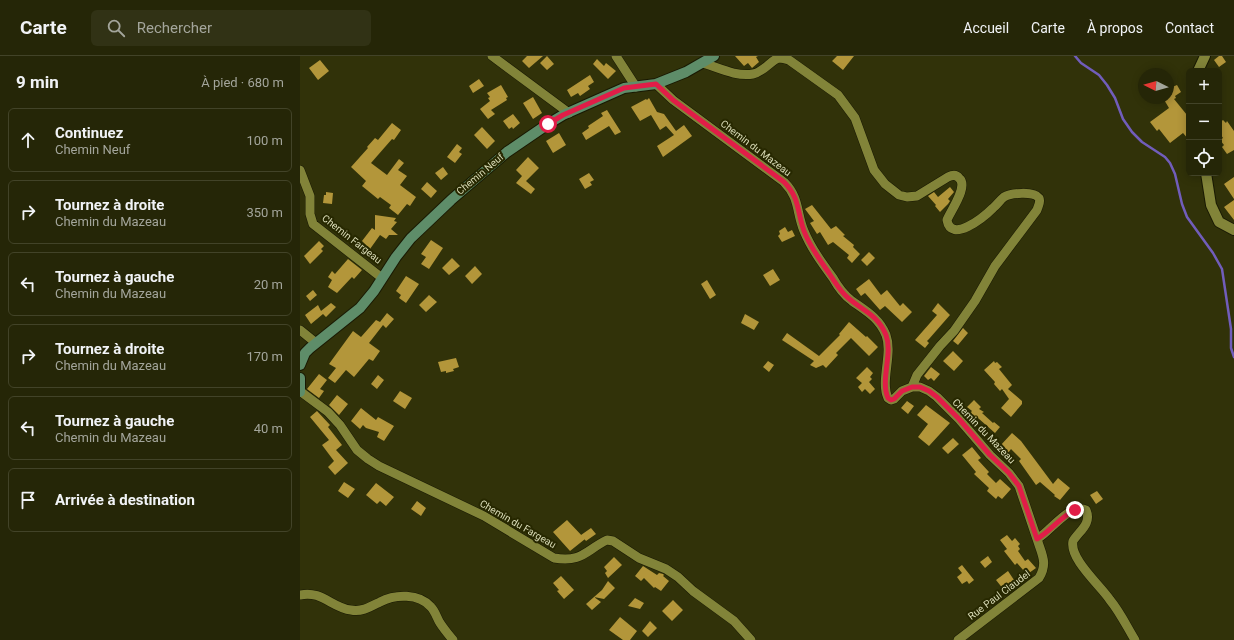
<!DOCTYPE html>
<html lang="fr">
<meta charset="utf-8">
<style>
body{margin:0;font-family:Roboto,sans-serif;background:#313215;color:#f1f3f6}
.controls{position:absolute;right:12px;top:12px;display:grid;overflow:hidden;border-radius:6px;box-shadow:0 2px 10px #0003}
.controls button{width:36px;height:36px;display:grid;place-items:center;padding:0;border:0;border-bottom:1px solid #424328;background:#252607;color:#f1f3f6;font:20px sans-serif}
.compass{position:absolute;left:838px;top:12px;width:36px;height:36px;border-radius:50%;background:#252607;box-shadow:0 2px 10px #0003;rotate:275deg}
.stop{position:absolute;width:12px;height:12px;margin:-9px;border:3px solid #e11d48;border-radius:50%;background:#fff}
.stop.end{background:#e11d48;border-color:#fff;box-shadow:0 1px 4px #0008}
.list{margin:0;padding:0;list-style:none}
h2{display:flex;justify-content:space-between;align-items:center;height:52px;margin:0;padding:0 16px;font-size:17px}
h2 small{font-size:13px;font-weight:400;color:#a3a59b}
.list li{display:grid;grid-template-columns:26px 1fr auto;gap:12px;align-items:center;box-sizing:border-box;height:64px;margin:0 8px 8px;padding:0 8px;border:1px solid #424328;border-radius:6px}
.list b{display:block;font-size:15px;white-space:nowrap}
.list p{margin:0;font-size:13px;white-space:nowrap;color:#a3a59b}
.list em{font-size:13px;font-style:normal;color:#a3a59b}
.icon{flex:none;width:22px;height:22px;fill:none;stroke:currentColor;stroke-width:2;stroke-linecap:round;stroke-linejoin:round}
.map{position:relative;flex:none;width:934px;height:584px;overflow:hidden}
header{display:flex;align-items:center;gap:24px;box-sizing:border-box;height:56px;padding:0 20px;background:#252607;border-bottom:1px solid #424328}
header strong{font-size:19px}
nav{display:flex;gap:22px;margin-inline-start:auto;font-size:14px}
.search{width:280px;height:36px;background:#313215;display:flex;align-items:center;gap:10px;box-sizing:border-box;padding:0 14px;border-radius:6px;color:#a3a59b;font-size:15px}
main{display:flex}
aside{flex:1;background:#252607}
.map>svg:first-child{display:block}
</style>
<header>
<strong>Carte</strong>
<div class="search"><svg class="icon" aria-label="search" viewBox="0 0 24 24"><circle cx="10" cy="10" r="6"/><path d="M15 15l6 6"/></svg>Rechercher</div>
<nav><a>Accueil</a><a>Carte</a><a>À propos</a><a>Contact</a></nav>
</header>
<main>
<aside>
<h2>9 min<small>À pied · 680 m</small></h2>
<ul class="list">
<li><svg class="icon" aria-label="ahead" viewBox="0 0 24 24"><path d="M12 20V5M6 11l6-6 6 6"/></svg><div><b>Continuez</b><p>Chemin Neuf</p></div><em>100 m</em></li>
<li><svg class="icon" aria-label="right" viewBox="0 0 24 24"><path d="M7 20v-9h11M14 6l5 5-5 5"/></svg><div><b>Tournez à droite</b><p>Chemin du Mazeau</p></div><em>350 m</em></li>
<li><svg class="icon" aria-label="left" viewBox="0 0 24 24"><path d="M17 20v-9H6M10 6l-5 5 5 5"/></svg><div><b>Tournez à gauche</b><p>Chemin du Mazeau</p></div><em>20 m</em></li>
<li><svg class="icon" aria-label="right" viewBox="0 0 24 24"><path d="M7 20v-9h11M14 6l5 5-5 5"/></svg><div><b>Tournez à droite</b><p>Chemin du Mazeau</p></div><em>170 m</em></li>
<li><svg class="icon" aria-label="left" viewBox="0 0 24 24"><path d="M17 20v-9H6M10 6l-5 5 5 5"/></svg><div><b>Tournez à gauche</b><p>Chemin du Mazeau</p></div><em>40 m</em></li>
<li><svg class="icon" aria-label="arrive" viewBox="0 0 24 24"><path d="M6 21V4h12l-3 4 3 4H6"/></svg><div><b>Arrivée à destination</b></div></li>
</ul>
</aside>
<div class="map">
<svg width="934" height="584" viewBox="0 0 934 584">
<rect width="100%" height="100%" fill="#313209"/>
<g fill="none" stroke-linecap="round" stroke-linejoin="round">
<path stroke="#715dbb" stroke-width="2.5" d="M775,0L781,7L799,19L807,29L815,42L823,63L832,76L842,86L865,101L870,107L875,118L882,148L887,161L913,197L922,213L931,273V292L934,301"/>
</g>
<path fill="#b3963a" d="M227,0H243L229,12L222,5Z
M247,0L254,8L247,14L240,7Z
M435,0H458L456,1L459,6L452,12L448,7L444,10Z
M537,0H554L543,14L532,5Z
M919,0H922L926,6L919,11L914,4Z
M297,3L304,10L306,7L316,15L308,23L293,8Z
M20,4L29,15L18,24L9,12Z
M290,19L294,26L288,30L290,33L280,40L278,37L271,41L267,34Z
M179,23L184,30L173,37L169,30Z
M201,29L208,41L206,42L207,44L191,54L195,58L188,63L180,53L190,45L188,42L190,41L187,37Z
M877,29L881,36L875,40L876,42L874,43L887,59L889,58V84L883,77L870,87L859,73L857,75L850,66L869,52L863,42H868L870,32Z
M233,41L242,57L233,63L223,47Z
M349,42L357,56L364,58L376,75L384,69L392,80L363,101L357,90L374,79L366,70L360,74L351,59L340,65L331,51L346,43L347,44Z
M307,54L321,76L315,79L309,70L286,84L282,77L289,72L288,70L303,60L301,57Z
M213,58L220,67L213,73L212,71L209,73L203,65Z
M923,64L926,67L927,65L934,75V94L927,98L922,91L924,89L920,84L923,82L919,76V67Z
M92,67L101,74L94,84L92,83L71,107L87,119L99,103L104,107L98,114L107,120L100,129L116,141L110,150L107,148L98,159L89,152L91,149L80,141L78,143L62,130L66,125L51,111L68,92L67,91L75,82L78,84Z
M182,71L195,85L187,93L174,79Z
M259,77L266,89L253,97L246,85Z
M157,88L162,92L159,96L162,98L155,107L147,101Z
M228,101L239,112L226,125L235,133L231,138L216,127L222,120L216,114Z
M143,111L148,118L141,124L135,117Z
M289,117L294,124L290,126L292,129L285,133L279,123Z
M934,121V143L924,128Z
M127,126L137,135L131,142L121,133Z
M650,131L654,136L648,143L650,145L648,148L640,156L635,150L636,149L628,140L634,136L638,141Z
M26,136L33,137L32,148L23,147L24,139H26Z
M934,144V164L924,151Z
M512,149L531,173L536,170L545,179L543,180L554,189L553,191L560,198L552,207L547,202L549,199L533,186L528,189L520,176L517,178L510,167L514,165L505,153Z
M75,159L96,162L94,165L97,166L91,173L98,179H89L86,183L80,179L70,193L62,185L72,172L75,174Z
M485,171L488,176L492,174L495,180L482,186L478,180L480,178L479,175Z
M131,184L143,192L129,213L121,208L126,201L121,198Z
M19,185L24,190L21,193L23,195L10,208L4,200Z
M569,196L575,202L567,210L561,204Z
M152,202L160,210L149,219L142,212Z
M48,203L62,214L54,223L52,221L37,237L28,231L32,224L28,221L32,215L35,218Z
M175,210L182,218L172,228L165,220Z
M473,213L480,224L470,230L463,219Z
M106,220L119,228L106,247L99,242L101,239L96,235Z
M569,223L581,239L587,234L600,250L603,247L612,256L602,266L585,250L580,254L565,237L561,240L556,233Z
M407,224L416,239L410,243L401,228Z
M13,234L17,239L10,245L6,240Z
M129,239L137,246L126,256L119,249Z
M31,247L36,251L26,261L23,258L11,268L5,259L18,249L21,255Z
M638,247L650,259L629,283L627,285L629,287L625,292L615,284L637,259L632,255Z
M87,257L94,263L86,272L83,269L69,287L80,295L73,305L69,303L54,321L46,314L35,327L28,322L36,312L29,308L53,275L61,281L76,264L80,266Z
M445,258L459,266L454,274L441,267Z
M549,266L566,281L567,280L578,291L569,300L551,282L536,297L538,299L526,312L523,309L516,312L510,309L514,305L482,284L487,277L519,300L540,279L539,278Z
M663,272L668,277L658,289L653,285Z
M653,295L663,305L654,315L643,305Z
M156,302L159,311L153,313L154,315L146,317V315L141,316L138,306Z
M468,305L474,309L469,316L463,311Z
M694,305L695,307L697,306L702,311L699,313L712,329L708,333L722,345V348L711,361L701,352L709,343L702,333L700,335L694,328L695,326L684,314Z
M567,311L573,317L570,321L572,323L569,326L575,333L570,338L565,333L562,336L558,331L562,327L556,322Z
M631,311L640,318L634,325L631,322L628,324L624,320Z
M19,318L27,324L20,333L24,335L19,342L7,333Z
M78,319L84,324L77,333L71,328Z
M100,335L112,342L105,353L93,345Z
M37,339L48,348L39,359L29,349Z
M674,344L681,351L679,353L684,356L682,357L693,367L694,366L700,371L695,377L678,362L674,366L668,361L672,358L670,357L672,355L667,351Z
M607,345L614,350L608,358L601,352Z
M626,349L650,367L629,390L618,381L628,368L617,359Z
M61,352L76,364L78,361L94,370L84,385L77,381L79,376L66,372L63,369L60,373L51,365Z
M17,355L30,369L28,371L42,389L36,394L48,407L35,419L28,411L34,405L22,389L29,384L10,361Z
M712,377L721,385L753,428L758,422L770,432L760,444L754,440L755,439L740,426L736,429L719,405L721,403L711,393L708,397L700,390Z
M653,382L659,388L648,398L642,392Z
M672,391L681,402L678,404L689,416L687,418L696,427L700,423L711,433L702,443L698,440L696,443L687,435L689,432L674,418L676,416L662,399Z
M44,426L55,433L48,442L38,435Z
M76,427L94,441L86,450L80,445L77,448L66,439Z
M797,435L803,443L796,448L790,439Z
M117,445L126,452L121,460L111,453Z
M267,464L285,483L270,495L253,476Z
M291,472L296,478L286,485L281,479Z
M707,479L712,485L715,482L720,488L718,490L720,493L718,495L725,505L728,503L736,512L729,517L726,513L724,515L717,507L715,509L704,495L707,493L700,484Z
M688,500L692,506L685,512L680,506Z
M314,501L322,509L308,522L305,517L307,515L304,511Z
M662,509L674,524L669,528L667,525L662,528L657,521L662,517L658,512Z
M343,510L357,519L359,517L363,518L364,519L363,520L369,525L361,535L355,531L354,532L344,522L341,525L335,520Z
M708,515L714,524L710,527L712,529L704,534L696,524Z
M261,520L274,534L264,543L257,535L259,534L253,527Z
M308,525L315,532L304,543L294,541L301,546L292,554L286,548L302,534Z
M335,542L344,547L340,553L328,550Z
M373,544L383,554L372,565L362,555Z
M320,561L337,575L330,584H323L309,574Z
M350,565L357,572L348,581L342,575Z"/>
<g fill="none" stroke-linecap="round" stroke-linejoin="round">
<g stroke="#191903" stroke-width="10">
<path id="minor" d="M192,0L269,57
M316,0L336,31
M403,7C419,12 437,21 453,18C464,16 472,3 479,2C482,2 486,3 489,4L538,39L555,62L574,114L585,128L599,139L607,141L617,140L648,121C652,119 656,118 659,122C669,130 651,154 647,164C651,188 684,161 693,152C697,149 700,144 704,141C710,137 734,135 739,142C741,146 738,150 737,154L695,210L675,245L654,275L640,290L617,319L612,331
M356,28L373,44L484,126C500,142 496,156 504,175C511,192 522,207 533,222C538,231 544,239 552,245C566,255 579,262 586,279C593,298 580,325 588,342L591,344L594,343L602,335L612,331H620L629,335L637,341L659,363L690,399L709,417L719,430L737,483C750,476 770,446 786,454C792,468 779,475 773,485C769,503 801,530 810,544C820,556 827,571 835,584
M0,114L10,140V158L13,168L82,222
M0,274L16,287
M0,335L28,356L40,369L57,394L68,403L79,410L184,460L254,502C282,507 286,494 307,484L313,485L339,502L366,513L378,521L393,535L434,565L451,584
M0,539C22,534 32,552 51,554C62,556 70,551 80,546C95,538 119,537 131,551C135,555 137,562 140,567C144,573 148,578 153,584
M658,584L739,522C748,507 742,499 737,483"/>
</g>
<g stroke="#191903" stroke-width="12">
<path id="tertiary" d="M898,15L905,0
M906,117L911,149L919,166L934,174"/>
</g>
<g stroke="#191903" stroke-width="12">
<path id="secondary" d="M0,309L5,297L10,292L60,252L74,235L96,201L111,182L151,144L207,96L248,68L263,59L324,32L356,28L386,16L414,0
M0,322V336"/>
</g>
<use href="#minor" stroke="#828439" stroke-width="9"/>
<use href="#tertiary" stroke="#828439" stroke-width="10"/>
<use href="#secondary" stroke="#5e8d69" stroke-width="10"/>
</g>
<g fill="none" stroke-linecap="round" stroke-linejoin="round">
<path stroke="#e11d48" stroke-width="5" d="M248,68L263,59L324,32L356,28L373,44L484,126C500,142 497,156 504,175C510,191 520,204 529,217C534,225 539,233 545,239C560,254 577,257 586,279C593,298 580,324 588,342L591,344L594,343L602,335L612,331H620L629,335L637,341L659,363L690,399L709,417L719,430L737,483C751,475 760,461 775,454"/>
</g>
<g text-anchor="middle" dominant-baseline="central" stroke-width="4" stroke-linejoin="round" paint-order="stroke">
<g font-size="10" fill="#dadcb7" stroke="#272800">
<text transform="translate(456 92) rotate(37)">Chemin du Mazeau</text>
<text transform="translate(180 118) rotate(-40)">Chemin Neuf</text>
<text transform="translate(52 183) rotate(38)">Chemin Fargeau</text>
<text transform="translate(684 375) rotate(46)">Chemin du Mazeau</text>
<text transform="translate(218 468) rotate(30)">Chemin du Fargeau</text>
<text transform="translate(699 539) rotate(-37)">Rue Paul Claudel</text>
</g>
</g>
</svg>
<div class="controls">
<button>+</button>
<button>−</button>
<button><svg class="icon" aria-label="locate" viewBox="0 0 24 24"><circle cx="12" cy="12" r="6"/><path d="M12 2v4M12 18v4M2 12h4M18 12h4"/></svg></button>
</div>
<svg class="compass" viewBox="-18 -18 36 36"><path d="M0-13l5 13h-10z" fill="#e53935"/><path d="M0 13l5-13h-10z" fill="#a3a59b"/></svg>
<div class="stop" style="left:248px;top:68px"></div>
<div class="stop end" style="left:775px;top:454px"></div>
</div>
</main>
